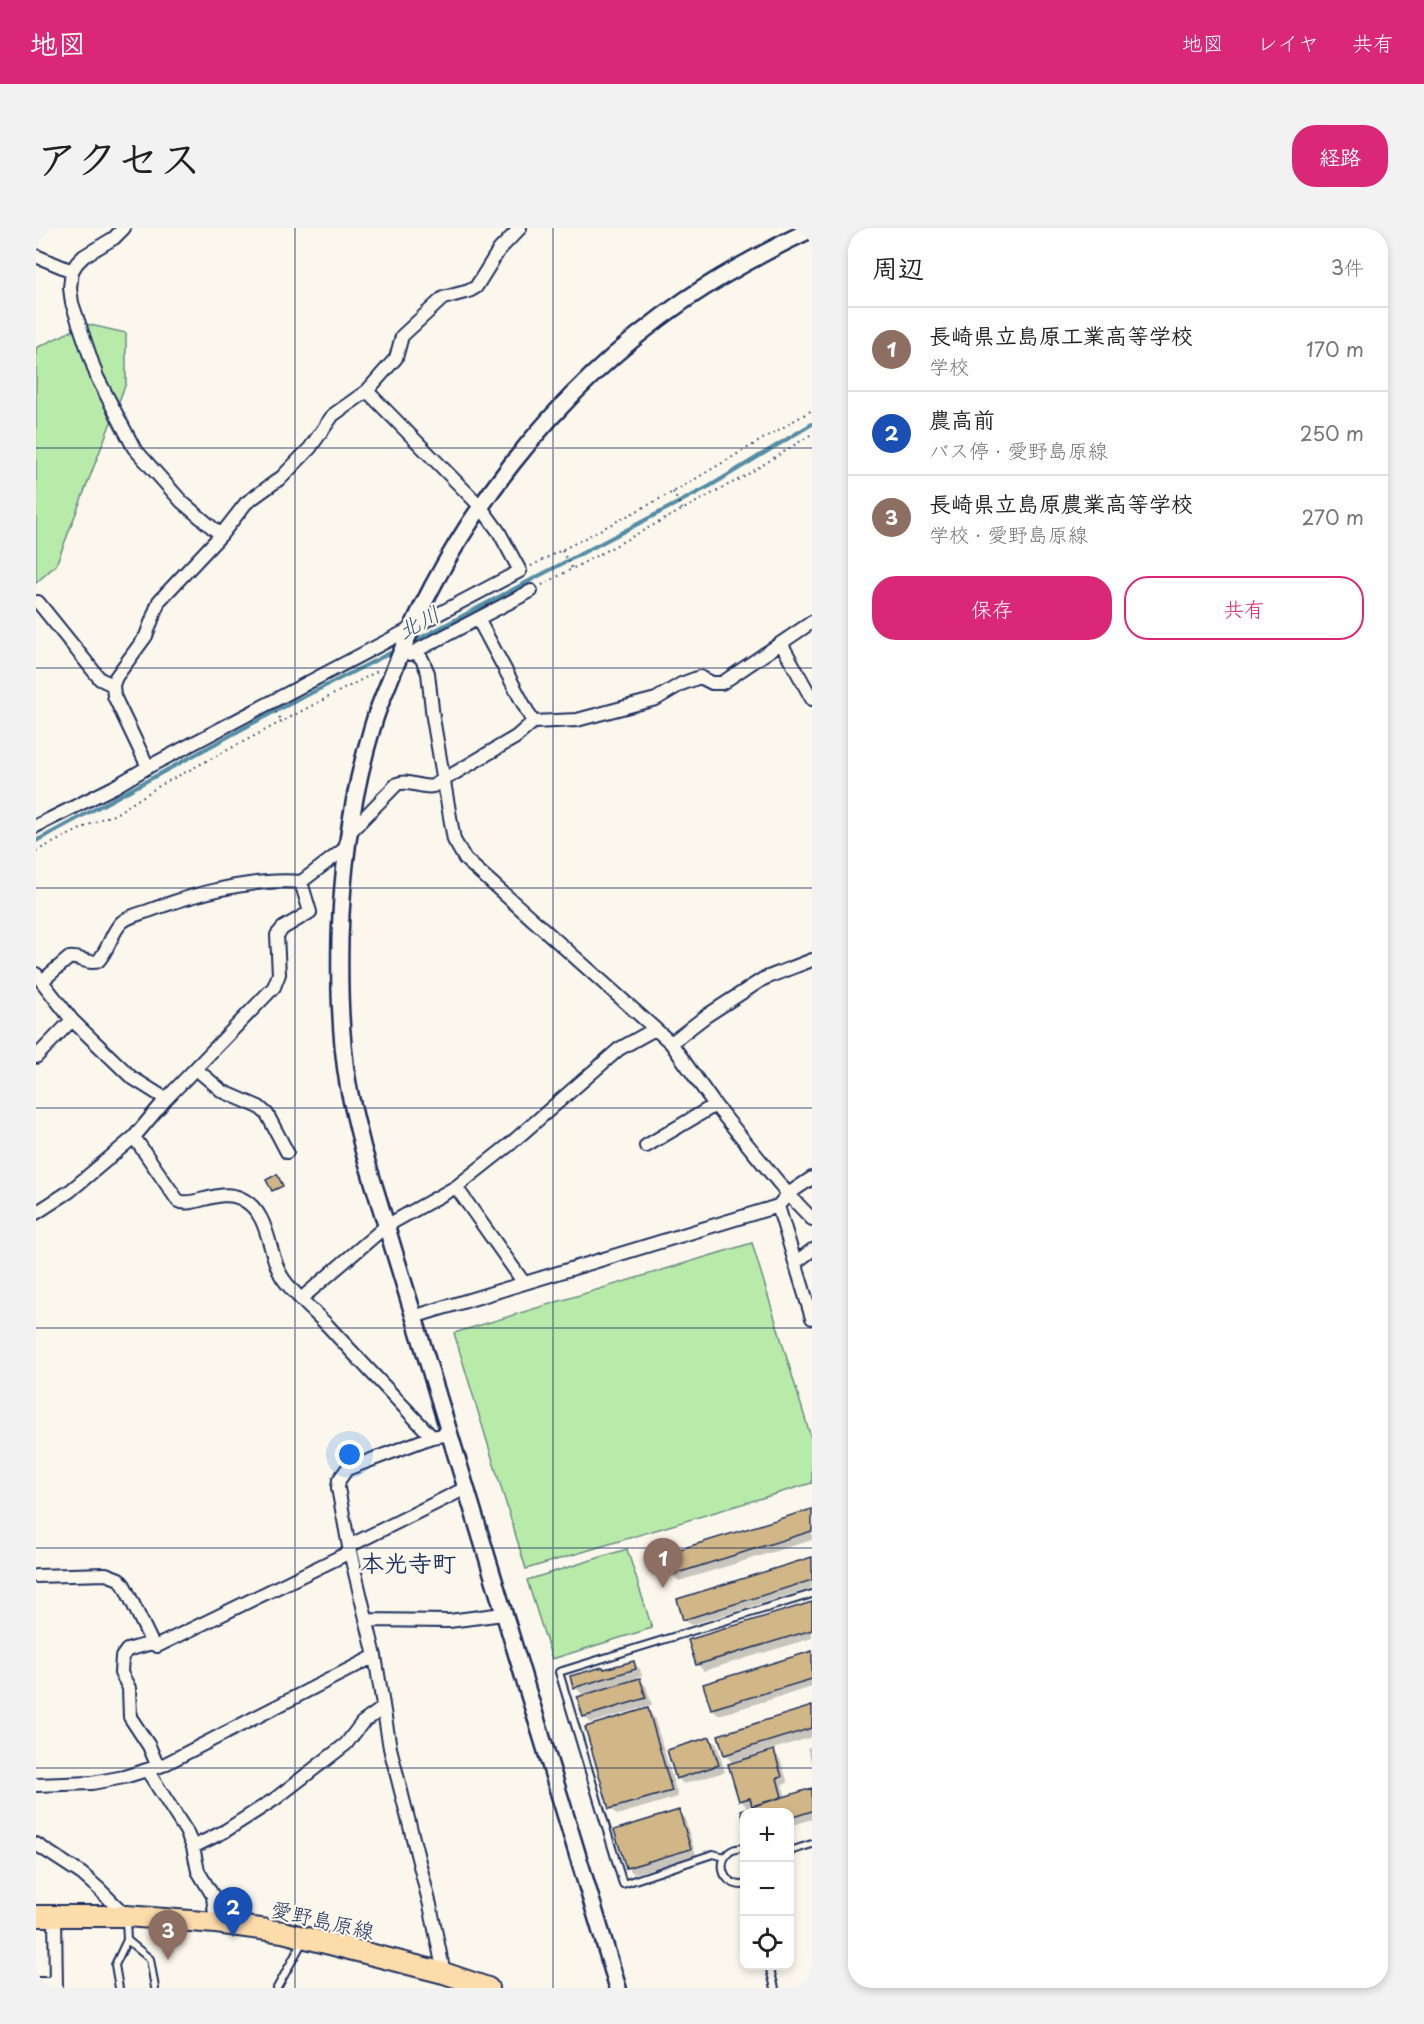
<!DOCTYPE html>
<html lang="ja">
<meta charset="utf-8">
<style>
body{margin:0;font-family:"Playpen Sans","Klee One",sans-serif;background:#f2f2f2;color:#222}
.controls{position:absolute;right:18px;bottom:18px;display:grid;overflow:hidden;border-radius:12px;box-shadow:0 3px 9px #0003}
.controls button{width:54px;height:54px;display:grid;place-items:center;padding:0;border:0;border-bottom:2px solid #e0e0e0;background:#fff;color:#222;font:30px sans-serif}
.you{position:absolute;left:314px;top:1227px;width:21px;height:21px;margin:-15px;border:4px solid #fff;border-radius:50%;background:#1a73e8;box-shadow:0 0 0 9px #1a73e833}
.badge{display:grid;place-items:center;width:39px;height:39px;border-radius:50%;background:#db2777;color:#fff;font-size:20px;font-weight:700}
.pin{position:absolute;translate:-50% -50px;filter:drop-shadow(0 2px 3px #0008)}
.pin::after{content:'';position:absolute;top:32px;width:21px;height:18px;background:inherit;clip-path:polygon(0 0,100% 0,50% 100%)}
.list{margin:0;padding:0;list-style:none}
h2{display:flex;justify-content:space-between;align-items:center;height:78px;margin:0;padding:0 24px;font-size:26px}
h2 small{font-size:20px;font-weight:400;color:#767676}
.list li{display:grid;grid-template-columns:39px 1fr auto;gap:18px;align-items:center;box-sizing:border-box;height:84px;padding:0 24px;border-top:2px solid #e0e0e0}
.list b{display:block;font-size:22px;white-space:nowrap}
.list p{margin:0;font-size:20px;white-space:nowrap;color:#767676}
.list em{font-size:20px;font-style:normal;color:#767676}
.actions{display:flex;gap:12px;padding:18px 24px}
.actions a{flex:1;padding:14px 0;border:2px solid #db2777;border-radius:24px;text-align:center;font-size:21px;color:#db2777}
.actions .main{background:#db2777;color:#fff}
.icon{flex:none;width:33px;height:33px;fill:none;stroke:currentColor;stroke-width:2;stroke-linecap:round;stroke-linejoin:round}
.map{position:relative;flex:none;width:776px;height:1760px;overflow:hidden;border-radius:24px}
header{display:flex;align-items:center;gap:36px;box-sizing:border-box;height:84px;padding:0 30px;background:#db2777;color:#fff}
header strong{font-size:28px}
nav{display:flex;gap:33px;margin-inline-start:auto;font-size:21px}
.intro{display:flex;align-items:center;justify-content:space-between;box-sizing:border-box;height:144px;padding:0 36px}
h1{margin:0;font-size:42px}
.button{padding:15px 27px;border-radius:24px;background:#db2777;color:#fff;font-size:21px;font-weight:700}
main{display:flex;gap:36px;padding:0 36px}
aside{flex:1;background:#fff;border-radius:24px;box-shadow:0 3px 9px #0003}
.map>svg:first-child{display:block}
</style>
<header>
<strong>地図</strong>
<nav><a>地図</a><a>レイヤ</a><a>共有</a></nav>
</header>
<div class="intro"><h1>アクセス</h1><a class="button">経路</a></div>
<main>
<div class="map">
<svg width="776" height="1760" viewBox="0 0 776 1760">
<rect width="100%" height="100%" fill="#fbf7ec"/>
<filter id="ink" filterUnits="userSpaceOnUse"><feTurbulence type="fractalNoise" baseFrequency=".0167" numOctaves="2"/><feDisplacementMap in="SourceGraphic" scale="12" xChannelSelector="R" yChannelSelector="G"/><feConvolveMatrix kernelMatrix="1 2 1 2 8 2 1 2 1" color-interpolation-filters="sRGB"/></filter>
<g filter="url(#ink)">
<path fill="#b8eaaa" stroke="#6a8c84" stroke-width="1.5" d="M50,96L90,105V155L20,337L0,355V120Z
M716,1015L776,1213V1255L490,1341L418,1105Z
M591,1321L616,1400L516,1431L491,1352Z"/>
<path fill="#0003" d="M776,1282V1312L643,1353L636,1346Z
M776,1330V1360L655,1397L648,1391Z
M776,1375V1410L668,1443L661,1436Z
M776,1424V1459L683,1487L676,1481Z
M597,1434L604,1441L606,1448L601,1449L610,1458L616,1477L555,1495L548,1488V1468L539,1459L569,1443Z
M776,1479V1509L698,1533L699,1535L738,1524L744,1531L752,1555L746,1557L750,1569L776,1562V1591L754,1598V1584H708V1588L707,1583L713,1581L704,1572L698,1536L689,1527L683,1508Z
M611,1482L618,1489L642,1569L581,1587L575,1580Z
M674,1510L681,1517L689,1544L648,1556L641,1550Z
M776,1518V1535L771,1520Z
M643,1584L649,1591L660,1627L598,1646L591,1639Z"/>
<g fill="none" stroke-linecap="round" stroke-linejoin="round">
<path stroke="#558da5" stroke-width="4" d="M375,415L674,258L776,196
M0,613L234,486L360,422"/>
</g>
<path fill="#d1b687" stroke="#1b2f5e" stroke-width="1.5" d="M241,946L247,958L236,963L230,952Z
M776,1281V1303L635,1347L628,1326Z
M776,1329V1352L647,1392L641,1371Z
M776,1374V1402L660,1437L652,1412Z
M776,1423V1451L675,1481L667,1456Z
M598,1433L600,1441L537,1460L534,1448L567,1439L568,1441Z
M604,1450L610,1470L547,1489L541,1469Z
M776,1478V1500L688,1527L682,1507Z
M612,1480L636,1563L573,1581L549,1499Z
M674,1509L683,1537L640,1551L631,1522Z
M738,1522L746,1549L741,1550L746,1569L716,1578L714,1570L703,1573L692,1536Z
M776,1560V1583L754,1590V1584H708V1593L705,1582Z
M643,1582L655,1621L590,1640L578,1602Z"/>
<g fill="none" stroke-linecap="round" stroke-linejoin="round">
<g stroke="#1b2f5e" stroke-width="10">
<path id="service" d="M708,1620C679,1619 680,1658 708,1657
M754,1623L776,1616
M689,1629L677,1626L587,1656L523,1444L776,1366
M91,1712L114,1731L119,1760
M733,1738L739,1760
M83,1760L79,1737L91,1712L90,1692
M241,1760L267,1713"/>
</g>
<g stroke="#1b2f5e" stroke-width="16">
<path id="minor" d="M88,0L78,10L48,28L41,35L36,43L34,60L36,75L61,149L98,220L146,274L185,307
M0,28L36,43
M2,374L64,451L77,457
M442,391L497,494
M745,415L776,471
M379,424L386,431L392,445L397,490L418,612L429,631L635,815L679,877L752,966L776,991
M374,426L495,363
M112,539L78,468L77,457L80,449L110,408L123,373L185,307L210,275L246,249L274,220L297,187L331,163L360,130L366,108L407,70L433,63L440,59L463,22L484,0
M0,598L78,559L112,539L484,343L463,304L444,278L331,163
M314,604L361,556C374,551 384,561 397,558L480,509L497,494L541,492L597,477L620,471L645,456L664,449L676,455H686L776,394
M0,746L36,792L95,849L130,871
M6,753L33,730C44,728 52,737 62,733C73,722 75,704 86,694C93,688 103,686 112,683C158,666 216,650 265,654L311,619
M635,815L670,788L727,751L776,732
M0,829L36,792
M160,841L186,863L223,879L231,886L251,924
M98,909L142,973C157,980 183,960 204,970C235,984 231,1025 246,1049C256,1065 279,1084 293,1099C327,1136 362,1172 396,1209
M610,918L679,877
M420,959L488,1055
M742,978L776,1090
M0,985L34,963L98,909L130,871L238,759L243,746L241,707L247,700L274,684L265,654
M759,1035L776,1022
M266,1070L350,998L420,959L473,917L583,821L619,801
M377,1089L742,978L752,966L776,950
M313,1318L430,1260
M0,1348L70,1346L83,1351L88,1357L116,1415L121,1418L314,1324
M330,1392L413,1393L467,1386
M116,1415L91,1422L86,1429L85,1445L93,1460L94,1489L113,1518L122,1539
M111,1542L150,1603L157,1619L162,1643L177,1668L180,1695
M0,1557L56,1555L88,1549L127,1537L339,1428
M0,1616L46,1646L63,1661L90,1688
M157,1619L189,1603L239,1571L310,1516L326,1495L347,1480
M19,1688L20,1760
M408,1745L394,1677L354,1520L339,1428L314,1324L302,1260L303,1252L311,1241L396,1209L414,1206
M0,1756H19"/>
</g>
<g stroke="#1b2f5e" stroke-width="20">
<path id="tertiary" d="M582,1760L327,921C322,900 316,878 312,856C304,809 303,759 304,711C306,639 316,566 337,497C342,479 350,462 357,444C416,295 517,163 649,72C689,45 732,22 776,1"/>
</g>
<g stroke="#1b2f5e" stroke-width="24">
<path id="primary" d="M0,1688H90L180,1695L247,1704L408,1745L452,1760"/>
</g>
<path stroke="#1b2f5e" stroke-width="2" stroke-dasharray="1.5 4.5" stroke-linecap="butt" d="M637,264L647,283
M526,323L537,342
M495,338L637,264L776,182
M506,357L709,248L776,206
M240,484L246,495
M0,623L67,590L78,587L123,558L342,443"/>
<use href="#service" stroke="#fbf7ec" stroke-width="6"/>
<use href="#minor" stroke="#fbf7ec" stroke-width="12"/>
<use href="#tertiary" stroke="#fbf7ec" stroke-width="15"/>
<use href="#primary" stroke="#fddcac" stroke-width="20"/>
</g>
</g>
<path fill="none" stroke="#1b2f5e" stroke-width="1.5" stroke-opacity="0.55" d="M259,0V1760M517,0V1760M0,220H776M0,440H776M0,660H776M0,880H776M0,1100H776M0,1320H776M0,1540H776"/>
<g text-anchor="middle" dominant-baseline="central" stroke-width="4.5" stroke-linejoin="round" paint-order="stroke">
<g font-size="21" fill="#1b2f5e" stroke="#fbf7ec">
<text transform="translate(287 1691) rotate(13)">愛野島原線</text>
</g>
<g font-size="22" font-style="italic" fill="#33567c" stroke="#fbf7ec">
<text transform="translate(382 393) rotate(-28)">北川</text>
</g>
<g font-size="24" font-weight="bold" fill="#1b2f5e" stroke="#fbf7ec">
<text x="372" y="1334">本光寺町</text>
</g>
</g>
</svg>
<div class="controls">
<button>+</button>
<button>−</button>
<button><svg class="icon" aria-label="locate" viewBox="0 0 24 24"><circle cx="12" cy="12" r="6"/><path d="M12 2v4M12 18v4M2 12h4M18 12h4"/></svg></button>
</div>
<div class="you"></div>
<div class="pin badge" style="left:627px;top:1360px;background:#8d6e63">1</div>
<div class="pin badge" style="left:197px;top:1709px;background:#1a4fb4">2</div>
<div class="pin badge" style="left:132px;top:1732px;background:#8d6e63">3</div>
</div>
<aside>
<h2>周辺<small>3件</small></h2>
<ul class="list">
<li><span class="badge" style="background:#8d6e63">1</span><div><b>長崎県立島原工業高等学校</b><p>学校</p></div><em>170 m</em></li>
<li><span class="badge" style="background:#1a4fb4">2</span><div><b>農高前</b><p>バス停 · 愛野島原線</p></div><em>250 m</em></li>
<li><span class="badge" style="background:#8d6e63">3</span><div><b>長崎県立島原農業高等学校</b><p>学校 · 愛野島原線</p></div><em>270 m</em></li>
</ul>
<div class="actions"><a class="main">保存</a><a>共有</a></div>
</aside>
</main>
